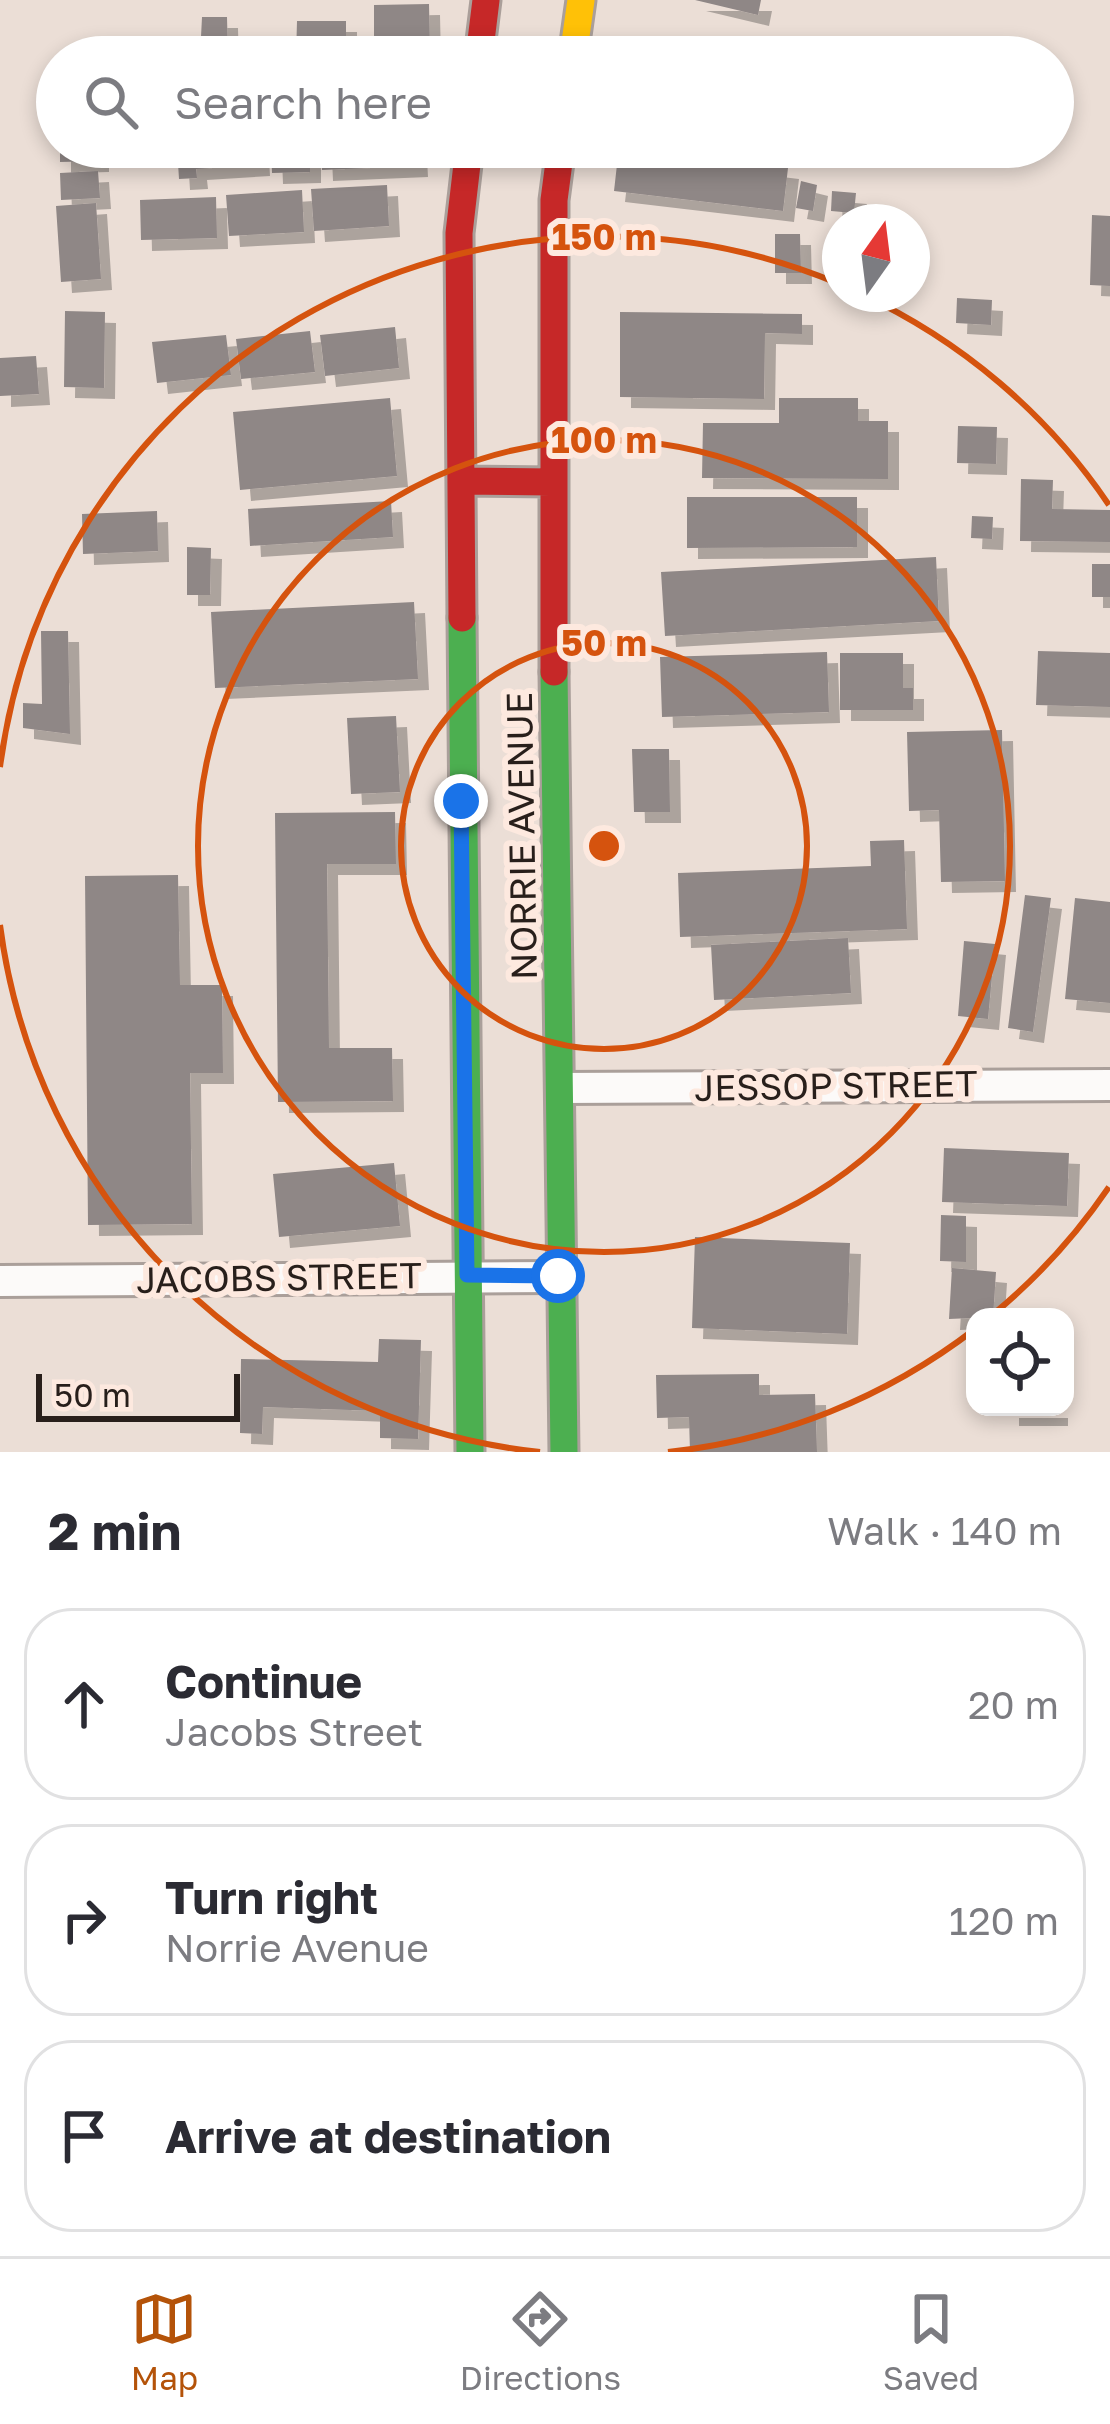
<!DOCTYPE html>
<meta charset="utf-8">
<style>
body{margin:0;font-family:"Golos Text",sans-serif;background:#f7f7f7;color:#2b2b33}
.controls{position:absolute;right:36px;bottom:36px;display:grid;overflow:hidden;border-radius:24px;box-shadow:0 6px 18px #0003}
.controls button{width:108px;height:108px;display:grid;place-items:center;padding:0;border:0;border-bottom:3px solid #e1e1e2;background:#fff;color:#2b2b33;font:60px sans-serif}
.compass{position:absolute;left:822px;top:204px;width:108px;height:108px;border-radius:50%;background:#fff;box-shadow:0 6px 18px #0003;rotate:14deg}
.scale{position:absolute;left:36px;bottom:30px;width:204px;box-sizing:border-box;padding-left:12px;border:6px solid #281f1b;border-top:0;font-size:33px;line-height:42px;white-space:nowrap;color:#281f1b;-webkit-text-stroke:9px #fde9df;paint-order:stroke}
.stop{position:absolute;width:36px;height:36px;margin:-27px;border:9px solid #1a73e8;border-radius:50%;background:#fff}
.stop.end{background:#1a73e8;border-color:#fff;box-shadow:0 3px 12px #0008}
.list{margin:0;padding:0;list-style:none}
h2{display:flex;justify-content:space-between;align-items:center;height:156px;margin:0;padding:0 48px;font-size:51px}
h2 small{font-size:39px;font-weight:400;color:#7c7c81}
.list li{display:grid;grid-template-columns:78px 1fr auto;gap:36px;align-items:center;box-sizing:border-box;height:192px;margin:0 24px 24px;padding:0 24px;border:3px solid #e1e1e2;border-radius:48px}
.list b{display:block;font-size:45px;white-space:nowrap}
.list p{margin:0;font-size:39px;white-space:nowrap;color:#7c7c81}
.list em{font-size:39px;font-style:normal;color:#7c7c81}
.icon{flex:none;width:66px;height:66px;fill:none;stroke:currentColor;stroke-width:2;stroke-linecap:round;stroke-linejoin:round}
.map{position:relative;flex:none;width:1110px;height:1452px;overflow:hidden}
.search{position:absolute;background:#fff;box-shadow:0 6px 18px #0003;left:36px;right:36px;top:36px;height:132px;display:flex;align-items:center;gap:30px;box-sizing:border-box;padding:0 42px;border-radius:66px;color:#7c7c81;font-size:45px}
.sheet{height:804px;background:#fff}
nav{display:flex;justify-content:space-around;align-items:center;box-sizing:border-box;height:168px;border-top:3px solid #e1e1e2;background:#fff;font-size:33px;color:#7c7c81}
nav a{display:grid;justify-items:center;gap:6px}
nav .on{color:#b45309}
.map>svg:first-child{display:block}
</style>
<div class="map">
<svg width="1110" height="1452" viewBox="0 0 1110 1452">
<defs>
<filter id="shadow"><feDropShadow dx="11" dy="11" stdDeviation="0" flood-color="#0004"/></filter>
</defs>
<rect width="100%" height="100%" fill="#ebded6"/>
<path fill="#8f8786" filter="url(#shadow)" d="M695,0H761L758,15Z
M429,4L430,50H417V57H374V5Z
M202,17H227L228,57H200Z
M297,21H346V57H296Z
M711,42L772,55V57H708Z
M60,147H98V161L60,162Z
M177,147H258L259,165L196,169L197,178L179,179Z
M271,147H310V172L272,173Z
M321,147H416L417,166L322,170Z
M619,147H679L678,155L788,168L783,211L614,191Z
M98,171L100,198L61,200L60,173Z
M801,181L817,185L813,211L796,208Z
M387,185L389,226L314,231L311,189Z
M302,190L304,232L229,236L226,195Z
M832,191L856,193L854,213L831,211Z
M216,197L217,238L141,240L140,200Z
M96,203L101,279L61,282L56,206Z
M1092,215L1110,216V286L1090,285Z
M775,234H800L801,273H775Z
M957,298L992,300L991,325L956,323Z
M65,311L105,312L104,388L64,387Z
M620,312L802,314V334L765,333L764,399L620,397Z
M395,327L399,368L325,376L320,335Z
M310,331L315,372L241,379L236,339Z
M226,335L231,375L157,383L152,342Z
M36,356L39,394L0,396V358Z
M390,398L397,476L240,490L233,412Z
M779,398H858V421H888V479L702,478L703,423H779Z
M958,426L997,427L996,464L957,463Z
M1021,479L1053,480L1052,509L1110,510V542L1020,541Z
M687,497H857V547L687,548Z
M391,501L393,537L250,546L248,509Z
M157,511L158,551L83,554L82,514Z
M972,516L993,517L992,539L971,538Z
M187,547L211,548L210,595H187Z
M936,557L939,621L665,636L661,572Z
M1092,564H1110V597H1092Z
M414,602L418,679L215,688L211,612Z
M41,631H68L70,734L23,728V703L42,704Z
M1038,651L1110,653V707L1036,705Z
M827,652L829,712L662,717L660,657Z
M840,653H903V688H913V710H840Z
M396,716L400,792L351,794L347,718Z
M1002,730L1005,881L941,882L939,810L909,811L907,732Z
M632,749H669L670,812H634Z
M395,812L396,864H327L329,1048H392L393,1101L278,1102L275,813Z
M904,840L907,929L680,937L678,873L871,866L870,841Z
M178,875L180,985H222L223,1073H190L192,1224L88,1225L85,876Z
M1025,895L1051,898L1033,1032L1008,1028Z
M1075,898L1110,902V1003L1065,999Z
M848,938L851,993L714,1000L711,945Z
M964,941L995,944L988,1019L958,1016Z
M944,1148L1069,1153L1067,1206L942,1202Z
M394,1163L400,1226L279,1237L273,1174Z
M941,1215L966,1216V1262L940,1261Z
M695,1237L850,1243L847,1334L692,1328Z
M952,1268L996,1272L993,1317L949,1319Z
M379,1339L421,1340L418,1439L380,1438V1411L263,1407L262,1434L240,1433L241,1359L378,1362Z
M759,1374V1395L815,1394L817,1452H690L689,1417L657,1418L656,1375Z
M1008,1407H1057V1415H1008Z"/>
<g fill="none" stroke-linecap="round" stroke-linejoin="round">
<g stroke="#aa9f9a" stroke-width="36">
<path id="street" d="M561,1088L1110,1085
M0,1281L558,1277"/>
</g>
<g stroke="#aa9f9a" stroke-width="33">
<path id="fast" d="M462,618L470,1452
M554,672L564,1452"/>
</g>
<g stroke="#aa9f9a" stroke-width="33">
<path id="slow" d="M573,57L581,0"/>
</g>
<g stroke="#aa9f9a" stroke-width="33">
<path id="jam" d="M479,57L486,0
M461,481L551,482
M462,618L459,233L469,147
M554,672V200L561,147"/>
</g>
<use href="#street" stroke="#fcfaf9" stroke-width="30"/>
<use href="#fast" stroke="#4caf50" stroke-width="27"/>
<use href="#slow" stroke="#ffc107" stroke-width="27"/>
<use href="#jam" stroke="#c62828" stroke-width="27"/>
</g>
<g fill="none" stroke-linecap="round" stroke-linejoin="round">
<path stroke="#1a73e8" stroke-width="15" d="M461,801L467,1275L558,1276"/>
</g>
<g fill="none" stroke="#d5530e" stroke-width="6">
<circle cx="604" cy="846" r="203"/>
<circle cx="604" cy="846" r="406"/>
<path d="M1109 1187A609 609 0 0 1 991 1316M975 1329A609 609 0 0 1 668 1452M540 1452A609 609 0 0 1 0 925M0 767A609 609 0 0 1 837 283M861 294A609 609 0 0 1 1109 505"/>
</g>
<g text-anchor="middle" dominant-baseline="central" stroke-width="12" stroke-linejoin="round" paint-order="stroke">
<g font-size="36" fill="#281f1b" stroke="#fde9df">
<text transform="translate(521 836) rotate(-91)">NORRIE AVENUE</text>
<text transform="translate(836 1085) rotate(-1)">JESSOP STREET</text>
<text transform="translate(279 1277) rotate(-1)">JACOBS STREET</text>
</g>
</g>
<circle cx="604" cy="846" r="18" fill="#d5530e" stroke="#fde9df" stroke-width="6"/>
<g font-size="36" text-anchor="middle" font-weight="bold" fill="#d5530e" stroke="#fde9df" stroke-width="12" stroke-linejoin="round" paint-order="stroke">
<text x="604" y="250">150 m</text>
<text x="604" y="453">100 m</text>
<text x="604" y="656">50 m</text>
</g>
</svg>
<div class="controls">
<button><svg class="icon" aria-label="locate" viewBox="0 0 24 24"><circle cx="12" cy="12" r="6"/><path d="M12 2v4M12 18v4M2 12h4M18 12h4"/></svg></button>
</div>
<svg class="compass" viewBox="-18 -18 36 36"><path d="M0-13l5 13h-10z" fill="#e53935"/><path d="M0 13l5-13h-10z" fill="#7c7c81"/></svg>
<div class="scale">50 m</div>
<div class="stop" style="left:558px;top:1276px"></div>
<div class="stop end" style="left:461px;top:801px"></div>
<div class="search"><svg class="icon" aria-label="search" viewBox="0 0 24 24"><circle cx="10" cy="10" r="6"/><path d="M15 15l6 6"/></svg>Search here</div>
</div>
<section class="sheet">
<h2>2 min<small>Walk · 140 m</small></h2>
<ul class="list">
<li><svg class="icon" aria-label="ahead" viewBox="0 0 24 24"><path d="M12 20V5M6 11l6-6 6 6"/></svg><div><b>Continue</b><p>Jacobs Street</p></div><em>20 m</em></li>
<li><svg class="icon" aria-label="right" viewBox="0 0 24 24"><path d="M7 20v-9h11M14 6l5 5-5 5"/></svg><div><b>Turn right</b><p>Norrie Avenue</p></div><em>120 m</em></li>
<li><svg class="icon" aria-label="arrive" viewBox="0 0 24 24"><path d="M6 21V4h12l-3 4 3 4H6"/></svg><div><b>Arrive at destination</b></div></li>
</ul>
</section>
<nav>
<a class="on"><svg class="icon" aria-label="map" viewBox="0 0 24 24"><path d="M3 6l6-2 6 2 6-2v14l-6 2-6-2-6 2zM9 4v14M15 6v14"/></svg>Map</a>
<a><svg class="icon" aria-label="directions" viewBox="0 0 24 24"><path d="M12 3l9 9-9 9-9-9zM9 14v-3h6M13 9l2 2-2 2"/></svg>Directions</a>
<a><svg class="icon" aria-label="saved" viewBox="0 0 24 24"><path d="M7 4h10v16l-5-4-5 4z"/></svg>Saved</a>
</nav>
